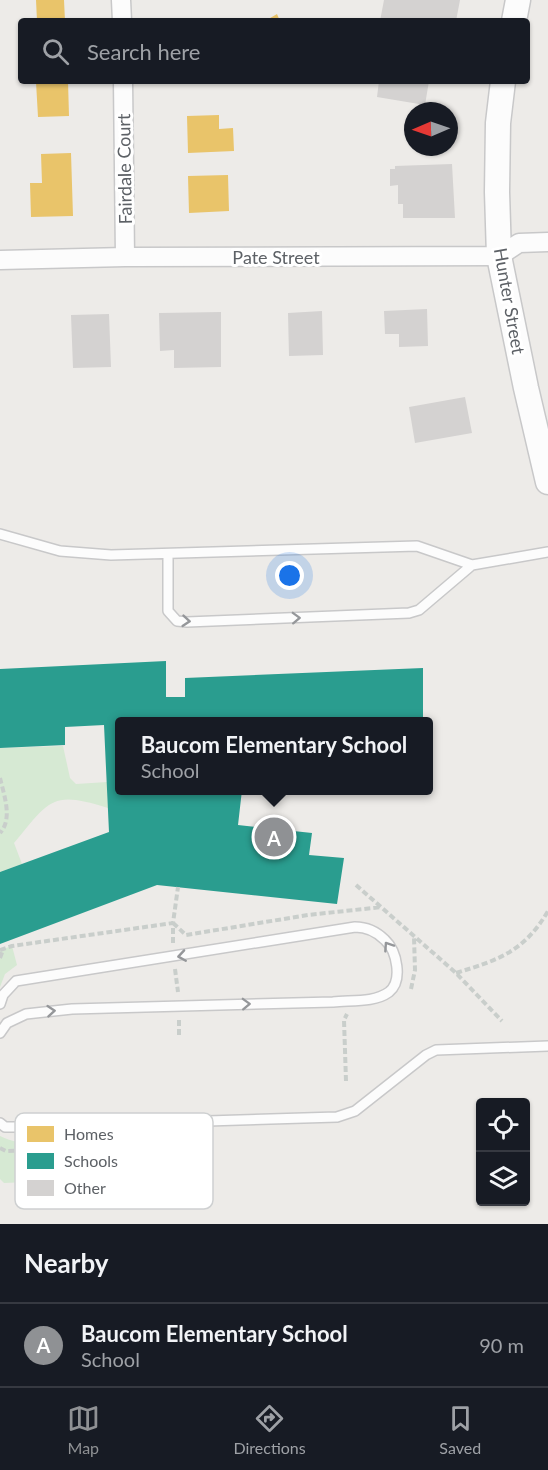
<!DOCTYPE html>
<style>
body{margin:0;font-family:Lato,sans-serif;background:#242831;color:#f1f3f6}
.controls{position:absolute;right:18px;bottom:18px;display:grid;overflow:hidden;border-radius:6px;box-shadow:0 2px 4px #0004}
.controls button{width:54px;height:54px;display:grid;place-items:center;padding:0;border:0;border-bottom:2px solid #363941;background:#171b24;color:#f1f3f6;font:30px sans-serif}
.compass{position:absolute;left:404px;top:102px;width:54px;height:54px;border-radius:50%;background:#171b24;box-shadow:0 2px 4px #0004;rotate:268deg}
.you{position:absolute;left:290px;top:576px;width:21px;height:21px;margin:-15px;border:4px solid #fff;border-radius:50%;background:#1a73e8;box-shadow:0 0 0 9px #1a73e833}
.badge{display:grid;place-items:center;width:39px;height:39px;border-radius:50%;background:#8f9194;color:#fff;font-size:20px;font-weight:700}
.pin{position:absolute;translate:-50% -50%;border:3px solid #fff;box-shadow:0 2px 6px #0006}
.popup{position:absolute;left:115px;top:717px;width:318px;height:78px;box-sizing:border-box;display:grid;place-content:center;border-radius:6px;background:#171b24;filter:drop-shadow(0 2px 4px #0005);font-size:20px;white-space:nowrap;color:#9ea1a6}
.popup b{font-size:22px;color:#f1f3f6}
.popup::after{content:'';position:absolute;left:50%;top:100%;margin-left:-12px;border:12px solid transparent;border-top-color:#171b24}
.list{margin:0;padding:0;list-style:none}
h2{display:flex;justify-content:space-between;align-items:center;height:78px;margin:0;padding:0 24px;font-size:26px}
h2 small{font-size:20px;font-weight:400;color:#9ea1a6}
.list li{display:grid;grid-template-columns:39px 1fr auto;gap:18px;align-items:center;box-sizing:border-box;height:84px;padding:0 24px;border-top:2px solid #363941}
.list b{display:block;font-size:22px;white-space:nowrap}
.list p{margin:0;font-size:20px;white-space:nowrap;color:#9ea1a6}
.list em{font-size:20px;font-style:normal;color:#9ea1a6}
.icon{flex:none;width:33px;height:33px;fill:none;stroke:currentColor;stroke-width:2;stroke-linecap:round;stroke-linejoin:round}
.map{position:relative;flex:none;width:548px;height:1224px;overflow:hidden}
.search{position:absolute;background:#171b24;box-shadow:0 2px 4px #0004;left:18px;right:18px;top:18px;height:66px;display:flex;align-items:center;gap:15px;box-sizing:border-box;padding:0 21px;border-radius:6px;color:#9ea1a6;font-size:22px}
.sheet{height:162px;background:#171b24}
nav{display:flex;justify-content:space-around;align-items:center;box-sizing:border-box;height:84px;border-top:2px solid #363941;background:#171b24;font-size:16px;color:#9ea1a6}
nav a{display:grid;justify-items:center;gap:3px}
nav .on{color:#8f9194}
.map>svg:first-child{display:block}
</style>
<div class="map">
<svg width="548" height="1224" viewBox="0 0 548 1224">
<rect width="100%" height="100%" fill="#edebe8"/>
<path fill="#d6e9d3" d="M63,746L70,778L76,784L107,782L108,808C51,790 50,800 14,843L22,864L0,872V748Z
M12,946L17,965L5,974L0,987V950Z
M0,1136C6,1139 12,1141 18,1142C47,1145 95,1132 94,1179L4,1183L0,1179Z"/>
<path fill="#e9c46a" d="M36,0H64L65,21H37Z
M277,14L280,21H265Z
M68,81L69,116L38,117L36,82Z
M219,115V129L233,128L234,151L188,153L187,116Z
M71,153L73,216L31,217L30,183H42L41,154Z
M228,175L229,211L189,213L188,176Z"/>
<path fill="#2a9d8f" d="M166,661V697H185V678L423,668V722H119V790H242L238,825L312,833L309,855L344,858L337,904L157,885L0,944V872L109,832L104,725L65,727V745L0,748V669Z"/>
<path fill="#d4d2d1" d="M384,0H460L456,21H380Z
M379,81H429L425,105L377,97Z
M452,164L455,218H403V204H398V185L390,186V169H395V166Z
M427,309L428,346L399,347V334H385L384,311Z
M322,311L323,355L289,356L288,313Z
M221,312V367L174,368V350L160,351L159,313Z
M109,314L111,367L73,368L71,315Z
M465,397L472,433L415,443L409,407Z"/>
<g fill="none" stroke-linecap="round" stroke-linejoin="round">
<g stroke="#c8c8c9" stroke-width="12">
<path id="service" d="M0,534L60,551L111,555L417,546L472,565L548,552
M168,554V611L177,621L187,622L409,613L419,610L472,565
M0,1004L3,995L16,981L355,927C366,927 377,932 385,940C397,951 403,981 389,992C374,1003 351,1000 333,1002L72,1009L26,1014L7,1023L0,1033
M0,1123L5,1127H13L337,1117L355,1111L426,1055L436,1050L548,1046"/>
</g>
<g stroke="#c8c8c9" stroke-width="21">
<path id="minor" d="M121,0L122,21
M123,81L125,257
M0,260L125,257L499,256L519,243L548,242"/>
</g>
<g stroke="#c8c8c9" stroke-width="27">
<path id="tertiary" d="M514,21L518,0
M503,81L498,123L497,192L499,256L526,388L548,482"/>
</g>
<path stroke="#c9cecb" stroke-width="4" stroke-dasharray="6 3" stroke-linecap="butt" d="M0,778C4,795 13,819 0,833
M356,885L456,973L502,1021
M173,923L186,935L308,915L382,907
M173,943V923
M0,950L12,946L173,923L178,887
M0,958L3,950
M175,969L178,992
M456,973C498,960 524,952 548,911
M411,989L415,970L414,937
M179,1035V1020
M346,1081L344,1020L347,1014
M0,1148L6,1151L68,1149C77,1152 85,1159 86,1170"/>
<use href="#service" stroke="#fcfcfc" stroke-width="9"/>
<use href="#minor" stroke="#fcfcfc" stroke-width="18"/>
<use href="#tertiary" stroke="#fcfcfc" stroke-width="24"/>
</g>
<defs><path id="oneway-chevron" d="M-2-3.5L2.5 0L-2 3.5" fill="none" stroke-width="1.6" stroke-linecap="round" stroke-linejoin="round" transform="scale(1.5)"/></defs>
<g stroke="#95979a">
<use href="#oneway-chevron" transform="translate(296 618) rotate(-2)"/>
<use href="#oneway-chevron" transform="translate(186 621) rotate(5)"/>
<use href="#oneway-chevron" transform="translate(388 946) rotate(-124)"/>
<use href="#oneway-chevron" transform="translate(182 956) rotate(171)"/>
<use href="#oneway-chevron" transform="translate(246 1004) rotate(-2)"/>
<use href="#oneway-chevron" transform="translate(51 1011) rotate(-5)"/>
</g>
<g text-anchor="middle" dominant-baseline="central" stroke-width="6" stroke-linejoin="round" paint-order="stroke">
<g font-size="18" fill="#5d6166" stroke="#fff">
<text transform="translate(124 169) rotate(-91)">Fairdale Court</text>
<text x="276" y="257">Pate Street</text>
<text transform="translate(510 301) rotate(80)">Hunter Street</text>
</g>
</g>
<rect x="15" y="1113" width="198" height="96" rx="9" fill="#fff" stroke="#ced0d1" stroke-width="1.5"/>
<rect x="27" y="1126" width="27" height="16" fill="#e9c46a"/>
<rect x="27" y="1153" width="27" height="16" fill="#2a9d8f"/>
<rect x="27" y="1180" width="27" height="16" fill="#d4d2d1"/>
<g font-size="16" fill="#5d6166">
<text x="64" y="1140">Homes</text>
<text x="64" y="1167">Schools</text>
<text x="64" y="1194">Other</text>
</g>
</svg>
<div class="controls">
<button><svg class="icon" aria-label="locate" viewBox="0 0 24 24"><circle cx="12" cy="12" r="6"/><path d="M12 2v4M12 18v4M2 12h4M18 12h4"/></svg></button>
<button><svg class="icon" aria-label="layers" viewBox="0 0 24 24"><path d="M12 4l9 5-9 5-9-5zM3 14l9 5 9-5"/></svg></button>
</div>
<svg class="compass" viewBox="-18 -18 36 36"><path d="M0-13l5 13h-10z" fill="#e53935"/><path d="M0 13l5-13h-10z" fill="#9ea1a6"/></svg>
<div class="you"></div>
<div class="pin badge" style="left:274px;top:837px">A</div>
<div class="popup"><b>Baucom Elementary School</b>School</div>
<div class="search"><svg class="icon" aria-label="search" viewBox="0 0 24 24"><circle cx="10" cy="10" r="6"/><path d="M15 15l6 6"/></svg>Search here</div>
</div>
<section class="sheet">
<h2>Nearby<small></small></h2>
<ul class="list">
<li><span class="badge">A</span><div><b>Baucom Elementary School</b><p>School</p></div><em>90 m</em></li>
</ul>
</section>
<nav>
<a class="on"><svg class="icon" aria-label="map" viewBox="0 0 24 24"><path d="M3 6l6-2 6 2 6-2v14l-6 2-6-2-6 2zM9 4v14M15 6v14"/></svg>Map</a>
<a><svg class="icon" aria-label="directions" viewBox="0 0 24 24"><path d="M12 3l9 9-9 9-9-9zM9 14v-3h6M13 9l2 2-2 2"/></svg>Directions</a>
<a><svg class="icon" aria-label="saved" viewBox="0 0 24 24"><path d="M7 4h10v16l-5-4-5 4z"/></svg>Saved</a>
</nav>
